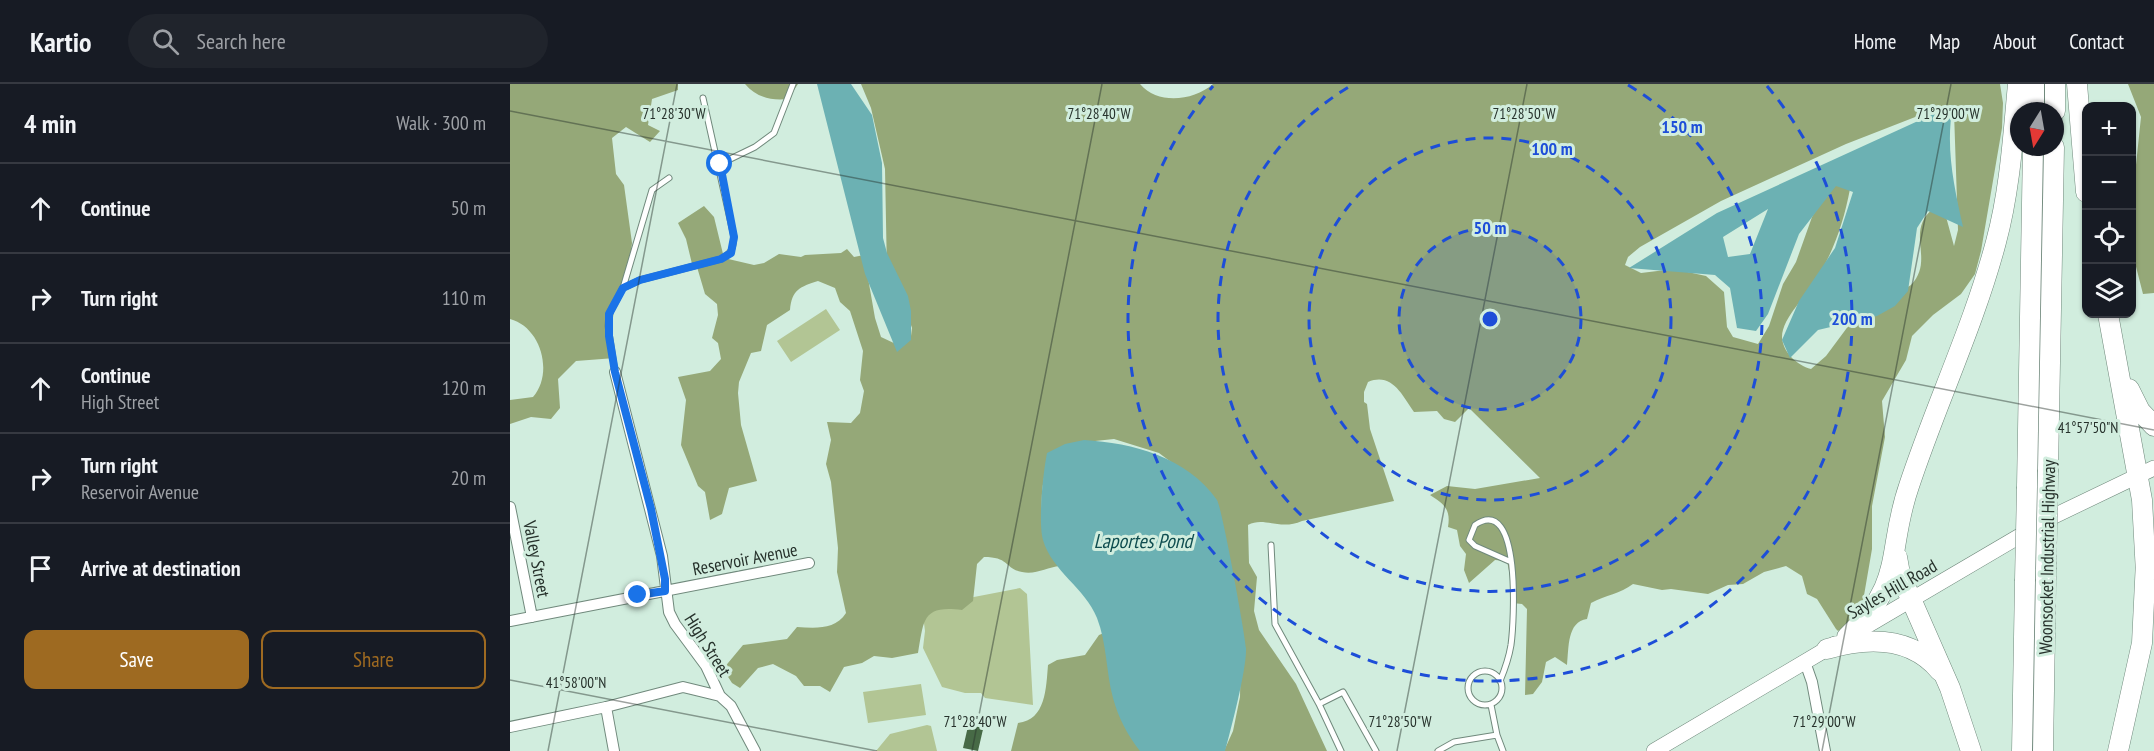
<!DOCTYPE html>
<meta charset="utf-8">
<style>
body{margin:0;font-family:"PT Sans Narrow",sans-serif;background:#20242c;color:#f1f3f6}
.controls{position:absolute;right:18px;top:18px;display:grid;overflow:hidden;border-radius:12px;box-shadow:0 2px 4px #0004}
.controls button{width:54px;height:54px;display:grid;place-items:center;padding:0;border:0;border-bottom:2px solid #363941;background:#171b24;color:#f1f3f6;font:30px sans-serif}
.compass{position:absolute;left:1500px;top:18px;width:54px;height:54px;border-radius:50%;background:#171b24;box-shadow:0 2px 4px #0004;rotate:191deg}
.stop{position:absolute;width:18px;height:18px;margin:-14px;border:4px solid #1a73e8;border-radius:50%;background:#fff}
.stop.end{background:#1a73e8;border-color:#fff;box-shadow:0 2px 6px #0008}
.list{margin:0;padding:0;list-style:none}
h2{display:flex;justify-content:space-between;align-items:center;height:78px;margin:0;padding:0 24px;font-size:26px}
h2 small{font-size:20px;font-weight:400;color:#9ea1a6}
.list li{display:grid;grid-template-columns:39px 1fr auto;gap:18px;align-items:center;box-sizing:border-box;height:90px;padding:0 24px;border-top:2px solid #363941}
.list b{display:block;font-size:22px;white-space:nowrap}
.list p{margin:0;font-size:20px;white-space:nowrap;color:#9ea1a6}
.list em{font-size:20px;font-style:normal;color:#9ea1a6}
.actions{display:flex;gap:12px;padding:18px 24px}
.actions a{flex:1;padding:14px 0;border:2px solid #9e6a21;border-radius:12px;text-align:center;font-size:21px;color:#9e6a21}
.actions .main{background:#9e6a21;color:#fff}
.icon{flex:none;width:33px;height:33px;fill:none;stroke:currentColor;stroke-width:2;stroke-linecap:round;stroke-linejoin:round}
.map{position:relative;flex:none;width:1644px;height:667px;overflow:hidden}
header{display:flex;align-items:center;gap:36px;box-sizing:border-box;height:84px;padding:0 30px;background:#171b24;border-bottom:2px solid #363941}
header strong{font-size:28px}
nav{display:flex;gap:33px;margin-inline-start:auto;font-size:21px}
.search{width:420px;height:54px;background:#20242c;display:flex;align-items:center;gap:15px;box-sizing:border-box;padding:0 21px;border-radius:33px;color:#9ea1a6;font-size:22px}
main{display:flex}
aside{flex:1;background:#171b24}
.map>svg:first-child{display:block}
</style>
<header>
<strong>Kartio</strong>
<div class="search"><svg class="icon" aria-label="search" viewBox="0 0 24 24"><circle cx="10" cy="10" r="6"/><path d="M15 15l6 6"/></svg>Search here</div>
<nav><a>Home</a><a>Map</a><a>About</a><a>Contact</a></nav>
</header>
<main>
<aside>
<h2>4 min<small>Walk · 300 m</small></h2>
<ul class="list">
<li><svg class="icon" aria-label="ahead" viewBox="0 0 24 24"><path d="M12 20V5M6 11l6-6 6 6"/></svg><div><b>Continue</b></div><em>50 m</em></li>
<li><svg class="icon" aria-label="right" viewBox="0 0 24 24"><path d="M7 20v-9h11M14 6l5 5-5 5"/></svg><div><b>Turn right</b></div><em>110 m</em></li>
<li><svg class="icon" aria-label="ahead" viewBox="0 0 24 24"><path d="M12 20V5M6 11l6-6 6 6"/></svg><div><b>Continue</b><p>High Street</p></div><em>120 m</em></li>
<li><svg class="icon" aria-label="right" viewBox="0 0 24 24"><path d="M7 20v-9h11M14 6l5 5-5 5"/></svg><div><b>Turn right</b><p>Reservoir Avenue</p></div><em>20 m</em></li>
<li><svg class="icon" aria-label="arrive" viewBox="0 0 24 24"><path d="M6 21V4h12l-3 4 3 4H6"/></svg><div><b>Arrive at destination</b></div></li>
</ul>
<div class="actions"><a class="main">Save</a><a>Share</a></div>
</aside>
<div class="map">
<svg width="1644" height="667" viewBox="0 0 1644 667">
<rect width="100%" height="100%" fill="#d1edde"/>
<path fill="#b2c594" d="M316,225L330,246L281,278L267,257Z
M510,504L517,510L523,621L475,614L471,609H455L432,603L413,564L415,547L412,523Z
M411,600L416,631L358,639L353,608Z
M417,641L421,642L427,667H366L380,650Z"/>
<path fill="#95a878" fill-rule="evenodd" d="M0,0H168V6L142,15L138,41L150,47L140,58L116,43L102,54L106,90L114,101L122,159L117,203L105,221L101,246L105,274L66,277L48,295L50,324L41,335L21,333L0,340V316L23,313C44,289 31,243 0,235Z
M235,0H288L278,15C261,17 246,13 235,0Z
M351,0H630C648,21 683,17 703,0H1490L1493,19L1492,44L1471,167L1465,190L1451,210L1423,231L1402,252L1396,276L1372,317L1375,353L1362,422V465L1352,523L1354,529L1328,547L1326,545L1307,515L1297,510L1292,492L1276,482L1254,488L1233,500L1218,501L1198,510L1161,505L1152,506L1123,500C1110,510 1096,511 1081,519L1077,535C1057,538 1059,563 1057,581L1045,573L1036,578L1032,598L1023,610L1015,611L1017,525L1012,520L1002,519L1003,507L997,477L985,476L959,499L954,486L956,470L950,462L947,446L938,443C941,425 934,420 920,411L937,402L965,405L1030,394L959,324L945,338L934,335L927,327L904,328C892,311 882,288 858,298L854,308V318L857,320L860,345L884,417L792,437C770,447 754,432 738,441L739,479L747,493L744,527L749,546L786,600L817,667H714L723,647L730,613L731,553L681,393L649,369L604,355L585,357L536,384C528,419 530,450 550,482C537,483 526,491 512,488C495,485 500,473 474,473L467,480L463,517L452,526C412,521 414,536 408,569L382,574L364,572L352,579L334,583L320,608L310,602H294L286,592L263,580L248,584L230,604L222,599L213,585L233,561L277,555L287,543C306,544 325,546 336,529L327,488L328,464L321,398L316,380L321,356L317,338L341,339L350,329L354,307L350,296L353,267L340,227L330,218L325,204L308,197C290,203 282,205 280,226L257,241L251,267L241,269L229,298L228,309L231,341L247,397L219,404L212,430L200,436L195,408L188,402L171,361L176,316L168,293L200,287L211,275L208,259L202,254L208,231L207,220L195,210L187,183L183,184L176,155L168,139L194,122L204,133L214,174L244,181L254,179L269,170L291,173L295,171L331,169L337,165L344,173L354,171L365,234L371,253L388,261L401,252L402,244L394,220L377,189L375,85L361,24ZM1436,21L1444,28L1448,146L1444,162L1435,129L1425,123C1393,147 1426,175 1401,201L1342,237L1316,272L1301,285C1287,281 1273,269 1272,253C1272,233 1299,210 1308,193C1324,166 1334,137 1340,105L1326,93L1302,133L1286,178L1273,200L1259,242L1248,260L1223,253L1217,243L1214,208L1196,192L1164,185L1131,189L1115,181L1118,173L1130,163L1211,117L1336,60Z
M1618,0H1644V209L1633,210L1622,167V119L1631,33Z
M594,549C595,592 621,631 645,667H501L508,639C536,636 536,604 538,581L547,576L575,571L589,551Z"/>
<path fill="#6cb1b3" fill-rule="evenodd" d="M307,0H341L362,31L372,79L373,154L377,169L398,212L401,227V256L387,268L355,190Z
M1443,21C1435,63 1444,102 1453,143L1418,127L1407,144L1398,207L1385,222L1367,232L1308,246L1280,274L1272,256L1289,217L1325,164L1343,108L1326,102L1289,150L1258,230L1246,247L1227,244L1220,204L1205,191L1119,184L1207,129ZM1258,125L1240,170L1218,173L1213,153Z
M574,356C623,359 677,373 707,416C712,424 735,549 736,564C737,584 721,645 715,667H630C618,652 608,633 603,614C596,588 597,560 587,534C575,504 542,487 533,456C528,437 533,389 537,369L555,360Z"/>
<path fill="#476a46" d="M459,638L474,641L468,667L453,664Z"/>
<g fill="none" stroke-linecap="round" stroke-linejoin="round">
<g stroke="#70897c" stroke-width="7">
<path id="service" d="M210,80L245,63L264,49L283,0
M113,204L142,106L159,94
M105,288L98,242L99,230L113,204L130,196L211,175C222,169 223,165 224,153L193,14
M761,461L765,540L809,620
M958 604a17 17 0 1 1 34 0a17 17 0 1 1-34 0Z
M990,597C995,585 999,573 1001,561C1004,539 1012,409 965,441L959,456L965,462L999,477
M981,621L987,651L993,667
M831,667L809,620L833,608L866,667
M928,667L944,658L987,651"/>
</g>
<g stroke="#70897c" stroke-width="12">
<path id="minor" d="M105,288L152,472L159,528L165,540L196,582L210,612L221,622L245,667
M0,423L22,533
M0,537L299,479
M1295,578L1302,598L1315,667
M96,623L104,667
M0,643L96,623L173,603L210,612"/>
</g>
<g stroke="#70897c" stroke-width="16">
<path id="secondary" d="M1348,547L1542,433L1644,384
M1144,667L1325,560"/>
</g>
<g stroke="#70897c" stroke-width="21">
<path id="motorway" d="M1567,0L1576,108
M1524,27V0
M1545,27V0
M1598,230L1632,416L1636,489
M1619,305L1630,327L1644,342
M1538,386L1544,63
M1517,403L1523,63
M1387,473L1390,490L1440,604L1461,667
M1337,553C1396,498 1376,468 1399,402C1426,320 1464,241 1486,158C1500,106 1503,53 1508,0
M1317,565C1358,553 1401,552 1430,587
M1512,667L1515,497
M1533,667L1536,485
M1608,667L1632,559L1636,477"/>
</g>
<use href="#service" stroke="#fff" stroke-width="5"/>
<use href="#minor" stroke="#fff" stroke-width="10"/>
<use href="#secondary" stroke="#fff" stroke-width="15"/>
<use href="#motorway" stroke="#fff" stroke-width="20"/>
<g stroke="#70897c" stroke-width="21" stroke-linecap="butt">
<path id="motorway-bridge" d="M1536,485L1538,386
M1515,497L1517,403"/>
</g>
<use href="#motorway-bridge" stroke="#fff" stroke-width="20"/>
</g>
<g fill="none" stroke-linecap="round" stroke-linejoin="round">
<path stroke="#1a73e8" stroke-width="8" d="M128,511L155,507V495L141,425L105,288L99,252V230L113,204L130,196L211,175L221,169L224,153L210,80"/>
</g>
<path fill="none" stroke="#26312b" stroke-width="1.5" stroke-opacity="0.45" d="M0,27L1644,346M0,596L367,667M38,667L167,0M462,667L592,0M887,667L1017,0M1312,667L1441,0"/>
<circle cx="980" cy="235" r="91" fill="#1d4ed8" fill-opacity=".12"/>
<g fill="none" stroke="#1d4ed8" stroke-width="3" stroke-dasharray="10 8">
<circle cx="980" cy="235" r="91"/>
<circle cx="980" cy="235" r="181"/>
<path d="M1118 1A272 272 0 1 1 842 1"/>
<path d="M1257 2A362 362 0 1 1 703 2"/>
</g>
<g text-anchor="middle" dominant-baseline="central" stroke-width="6" stroke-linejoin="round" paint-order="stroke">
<g font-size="18" fill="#26312b" stroke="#d1edde">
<text transform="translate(1537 473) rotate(-89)">Woonsocket Industrial Highway</text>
<text transform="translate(27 475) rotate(79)">Valley Street</text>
<text transform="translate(235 475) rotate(-11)">Reservoir Avenue</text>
<text transform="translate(1382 505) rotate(-30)">Sayles Hill Road</text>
<text transform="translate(198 561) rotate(58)">High Street</text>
</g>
<g font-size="20" font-style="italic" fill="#0f4d4f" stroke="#d1edde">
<text x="633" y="457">Laportes Pond</text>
</g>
</g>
<g font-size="15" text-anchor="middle" fill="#26312b" stroke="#d1edde" stroke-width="6" stroke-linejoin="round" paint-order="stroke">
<text x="164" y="35">71°28'30"W</text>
<text x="589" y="35">71°28'40"W</text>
<text x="1014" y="35">71°28'50"W</text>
<text x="1438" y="35">71°29'00"W</text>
<text x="1578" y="349">41°57'50"N</text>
<text x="66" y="604">41°58'00"N</text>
<text x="465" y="643">71°28'40"W</text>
<text x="890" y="643">71°28'50"W</text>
<text x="1314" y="643">71°29'00"W</text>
</g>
<circle cx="980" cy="235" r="9" fill="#1d4ed8" stroke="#d1edde" stroke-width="3"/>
<g font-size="18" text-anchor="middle" font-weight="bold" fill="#1d4ed8" stroke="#d1edde" stroke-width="6" stroke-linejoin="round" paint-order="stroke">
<text x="1172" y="49">150 m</text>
<text x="1042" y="71">100 m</text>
<text x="980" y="150">50 m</text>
<text x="1342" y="241">200 m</text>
</g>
</svg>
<div class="controls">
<button>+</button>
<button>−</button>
<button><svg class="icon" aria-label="locate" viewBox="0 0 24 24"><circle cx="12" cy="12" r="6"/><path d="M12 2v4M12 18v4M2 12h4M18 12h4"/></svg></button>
<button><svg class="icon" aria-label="layers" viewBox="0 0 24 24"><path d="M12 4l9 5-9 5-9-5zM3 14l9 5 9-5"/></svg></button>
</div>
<svg class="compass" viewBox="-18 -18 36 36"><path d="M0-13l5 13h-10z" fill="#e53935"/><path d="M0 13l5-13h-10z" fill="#9ea1a6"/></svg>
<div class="stop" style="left:210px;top:80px"></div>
<div class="stop end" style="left:128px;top:511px"></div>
</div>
</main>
